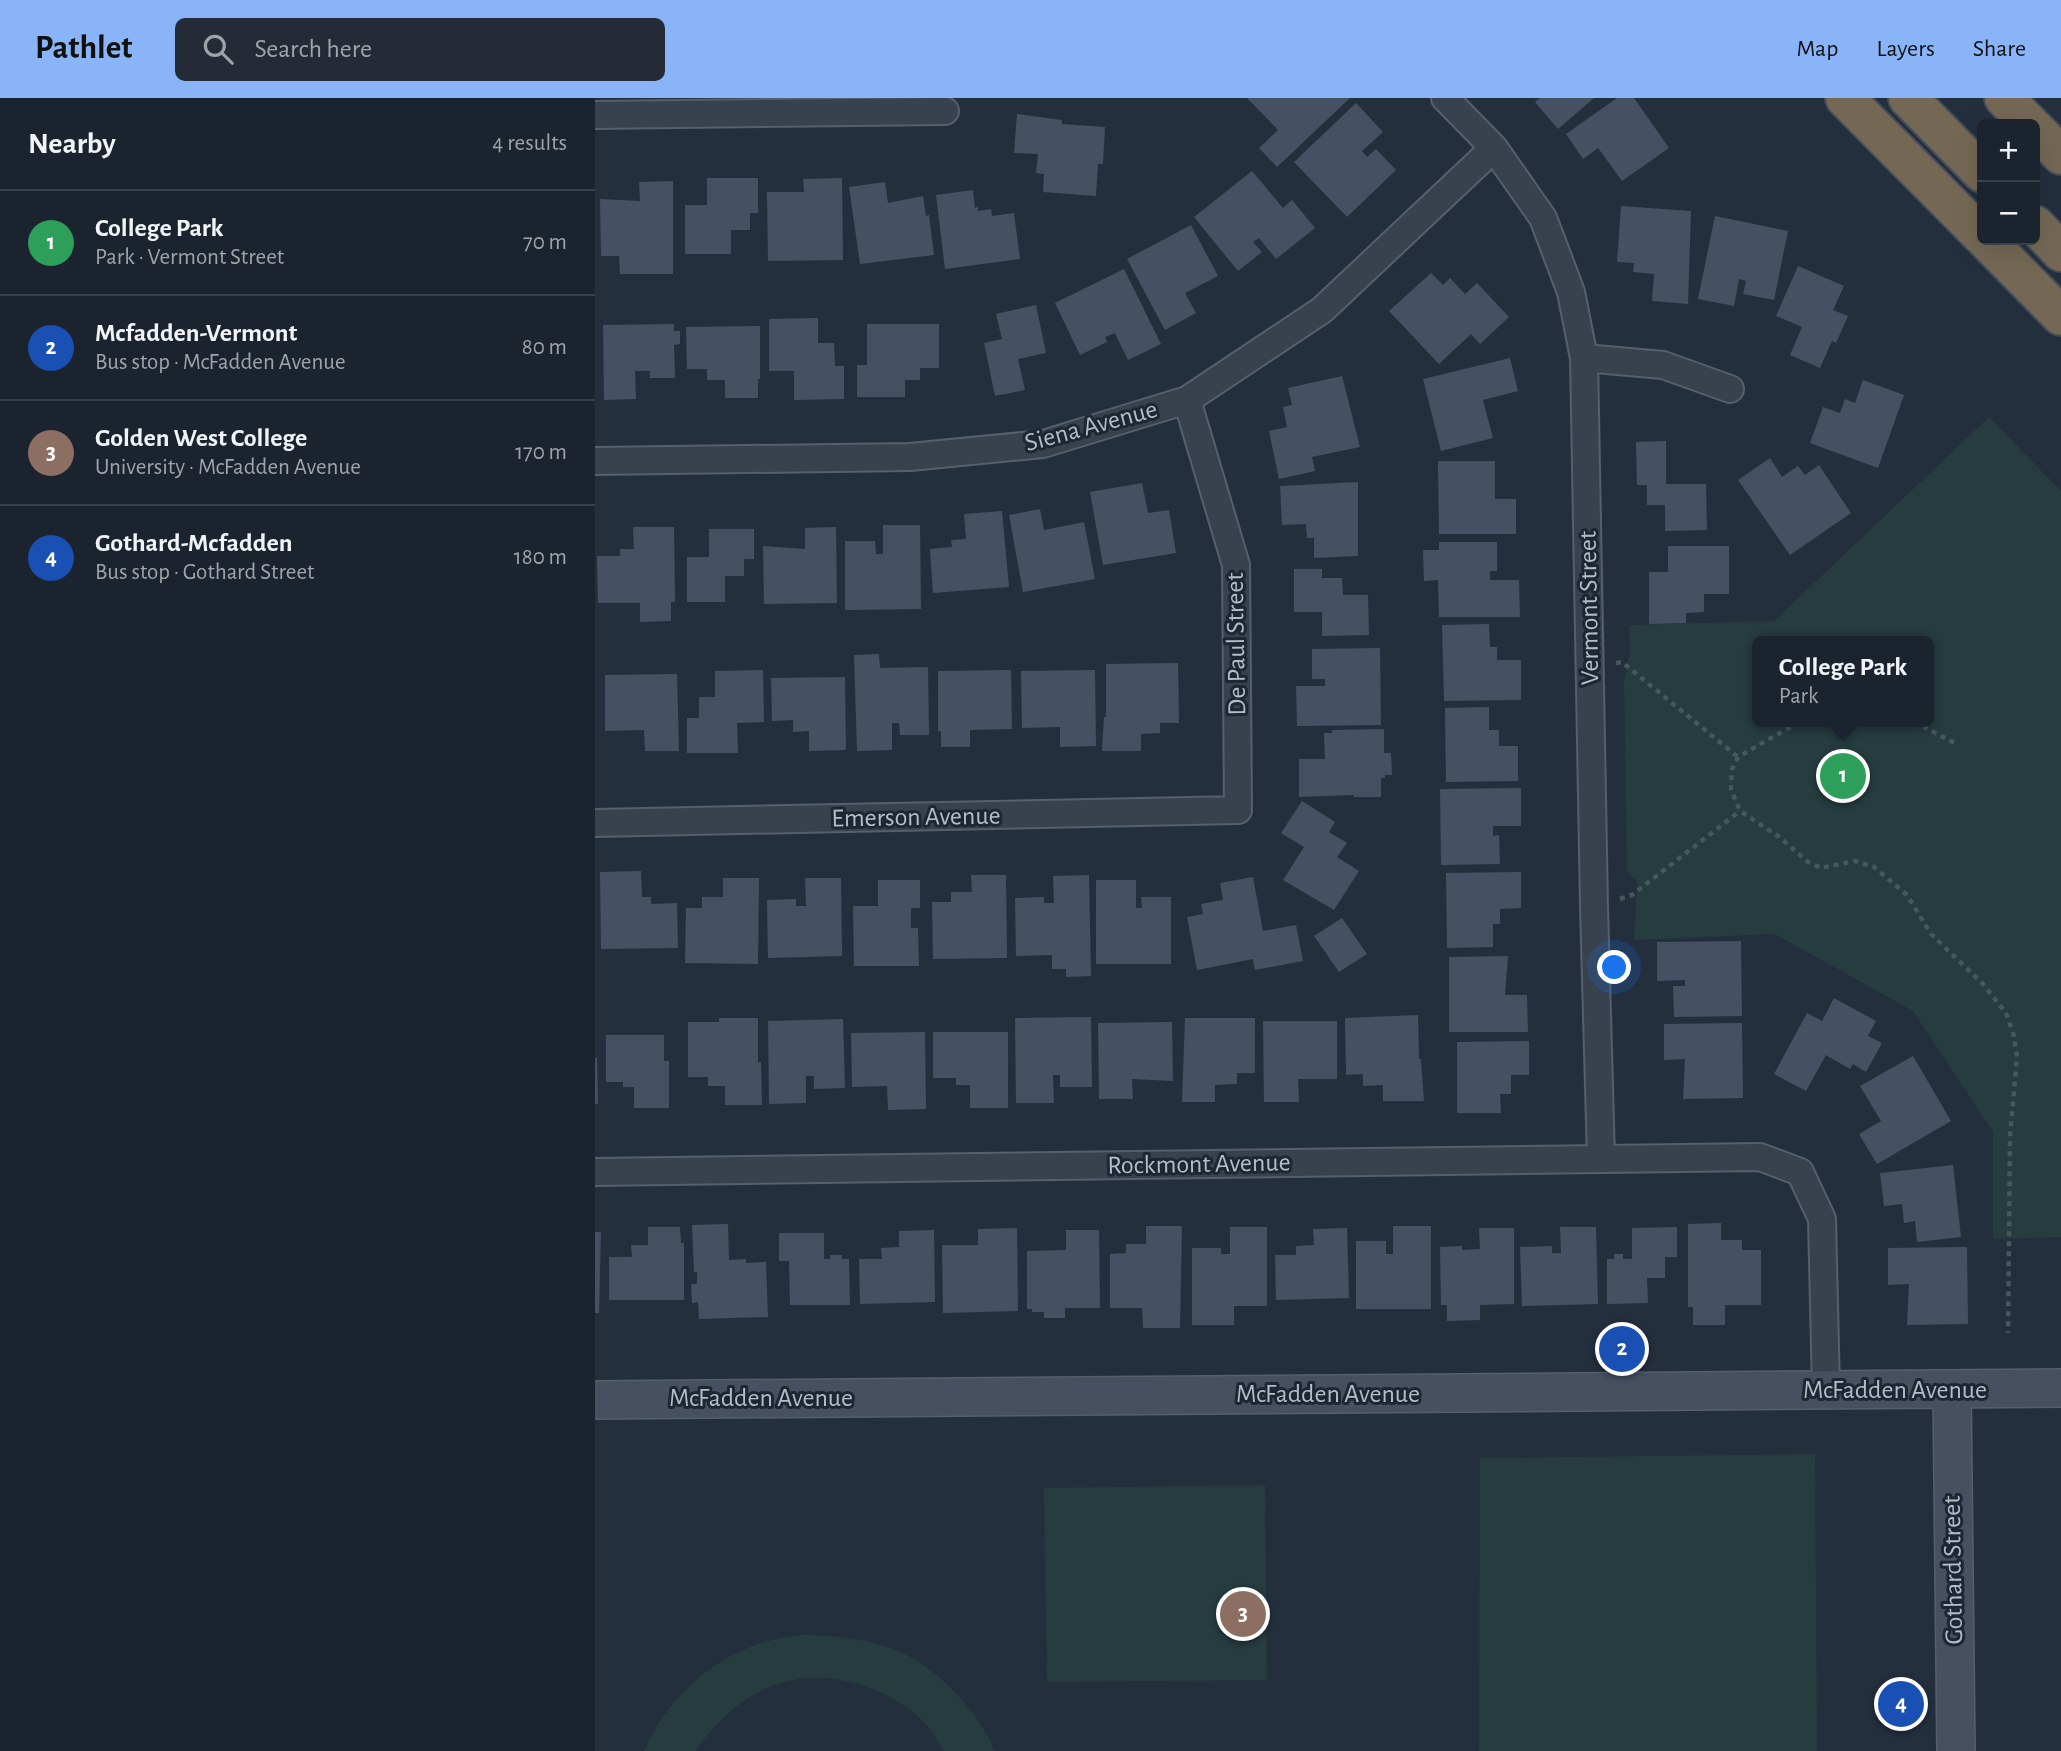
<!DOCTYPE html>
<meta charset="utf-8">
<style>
body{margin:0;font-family:"Alegreya Sans",sans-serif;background:#242b36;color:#f1f3f6}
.controls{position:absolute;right:21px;top:21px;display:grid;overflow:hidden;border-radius:10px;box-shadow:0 7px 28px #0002}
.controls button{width:63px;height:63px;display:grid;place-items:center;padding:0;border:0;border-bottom:2px solid #39404a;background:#1b232e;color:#f1f3f6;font:35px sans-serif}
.you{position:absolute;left:1020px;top:870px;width:24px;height:24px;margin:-18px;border:5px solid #fff;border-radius:50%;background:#1a73e8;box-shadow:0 0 0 10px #1a73e833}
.badge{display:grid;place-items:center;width:46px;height:46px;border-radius:50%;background:#8ab4f8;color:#fff;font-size:23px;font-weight:700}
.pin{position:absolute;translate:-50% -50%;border:4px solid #fff;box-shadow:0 2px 7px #0006}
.popup{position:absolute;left:1157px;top:538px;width:182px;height:91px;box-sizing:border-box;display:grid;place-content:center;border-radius:10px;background:#1b232e;filter:drop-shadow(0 2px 5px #0005);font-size:23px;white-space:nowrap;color:#a0a4aa}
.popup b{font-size:26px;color:#f1f3f6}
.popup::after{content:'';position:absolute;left:50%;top:100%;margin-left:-14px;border:14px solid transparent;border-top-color:#1b232e}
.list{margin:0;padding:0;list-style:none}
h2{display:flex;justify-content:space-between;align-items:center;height:91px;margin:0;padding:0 28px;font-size:30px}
h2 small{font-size:23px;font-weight:400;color:#a0a4aa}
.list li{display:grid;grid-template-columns:46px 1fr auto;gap:21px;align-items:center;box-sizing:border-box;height:105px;padding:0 28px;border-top:2px solid #39404a}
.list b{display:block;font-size:26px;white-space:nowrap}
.list p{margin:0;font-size:23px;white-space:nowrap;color:#a0a4aa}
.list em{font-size:23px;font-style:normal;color:#a0a4aa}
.icon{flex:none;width:38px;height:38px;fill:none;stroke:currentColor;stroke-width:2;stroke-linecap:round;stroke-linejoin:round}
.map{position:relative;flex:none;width:1466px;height:1653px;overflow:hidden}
header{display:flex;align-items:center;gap:42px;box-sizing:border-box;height:98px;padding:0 35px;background:#8ab4f8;color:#111}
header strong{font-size:33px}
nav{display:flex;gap:38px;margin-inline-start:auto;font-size:24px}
.search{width:490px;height:63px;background:#242b36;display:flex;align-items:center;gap:18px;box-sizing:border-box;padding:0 24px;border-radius:10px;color:#a0a4aa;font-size:26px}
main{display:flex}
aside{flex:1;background:#1b232e}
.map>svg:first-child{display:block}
</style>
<header>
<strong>Pathlet</strong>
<div class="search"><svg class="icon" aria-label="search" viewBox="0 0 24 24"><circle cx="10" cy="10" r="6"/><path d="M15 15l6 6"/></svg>Search here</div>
<nav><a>Map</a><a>Layers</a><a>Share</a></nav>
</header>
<main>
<aside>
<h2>Nearby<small>4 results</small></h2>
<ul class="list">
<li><span class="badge" style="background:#2e9e5b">1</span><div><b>College Park</b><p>Park · Vermont Street</p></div><em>70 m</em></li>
<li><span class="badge" style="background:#1a4fb4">2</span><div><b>Mcfadden-Vermont</b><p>Bus stop · McFadden Avenue</p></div><em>80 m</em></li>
<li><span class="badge" style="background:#8d6e63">3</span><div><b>Golden West College</b><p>University · McFadden Avenue</p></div><em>170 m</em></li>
<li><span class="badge" style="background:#1a4fb4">4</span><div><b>Gothard-Mcfadden</b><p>Bus stop · Gothard Street</p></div><em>180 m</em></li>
</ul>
</aside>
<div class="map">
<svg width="1466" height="1653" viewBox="0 0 1466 1653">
<rect width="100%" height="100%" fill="#242f3e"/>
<path fill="#263c3f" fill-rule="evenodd" d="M1394,319L1466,393V1139L1398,1141V1034L1318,913L1180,836L1039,842L1042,785L1032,773L1029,583L1035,555L1034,527L1179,523ZM1162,543H1334V624H1162Z
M1220,1356L1222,1653H884L885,1360Z
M670,1387L672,1582L452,1584L449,1390Z
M203,1537C232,1537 260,1539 289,1548C335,1561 382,1610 400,1653H349C341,1640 332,1625 319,1615C280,1583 220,1569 172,1590C141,1604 119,1626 100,1653H49C69,1605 111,1565 160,1547C174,1542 189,1540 203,1537Z"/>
<path fill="#455162" d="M652,0H755L682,69L664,50L683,32Z
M945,0H999L963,31L940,4Z
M1022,0H1039L1074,50L1027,83L1003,50L988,61L971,36Z
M761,5L788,34L767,53L772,59L781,51L801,72L752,119L699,64Z
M422,16L467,22V26L510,29L508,66H503L501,98L448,94L449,76L441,75L443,56L419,55Z
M657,73L688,110L697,102L720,130L681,161L664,140L658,144L667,154L643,173L599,119Z
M112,80H163V115H155V132H136V156H90V107H112Z
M247,80L248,162L173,163L172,94H209L208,81Z
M78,83V176H25L24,158H6L5,101L45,103L44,84Z
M290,84L293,105L328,98L331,118L334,117L339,157L265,166L254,89Z
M378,92L380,110L383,109V113L396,111L397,118L419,115L425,161L350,171L341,97Z
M1026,108L1096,113L1093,206L1057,203L1059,176L1038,174L1039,165L1022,164Z
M1120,118L1193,133L1179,202L1148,196L1151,183L1144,181L1139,208L1103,201Z
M596,127L623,178L590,195L601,215L570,232L532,161Z
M1203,168L1249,188L1238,212L1253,218L1241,245L1237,243L1225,270L1195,257L1207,229L1181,218Z
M529,171L566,246L533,262L520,235L510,239L512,244L485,257L460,205Z
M836,175L848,187L855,180L870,196L882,185L914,219L885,246L876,236L844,266L794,213Z
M441,207L451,255L423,261L430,292L400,298L389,245L407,241L401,216Z
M223,220V245H239L240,268H249V301L199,302V273H174V221Z
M79,226V233H85V246L79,247L80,280H55V273H40L41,301L9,302L8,227Z
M272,226H344V270H325V282H310V299H262V267H272Z
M165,228V281H163V300H130V282H112V271H92L91,229Z
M915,260L923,293L888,302L898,340L846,353L828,281Z
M747,278L765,349L717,359L720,373L684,381L674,333L692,329L688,309L697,307L693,290Z
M1268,282L1309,297L1283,370L1215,345L1228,309L1245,315L1250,301L1260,305Z
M1071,343V386H1111L1112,432L1070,433V407H1052V387H1042L1041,344Z
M1175,360L1187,379L1203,368L1210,377L1224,367L1256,415L1195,457L1143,382Z
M843,363H900V401H921V436H844Z
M763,384V458L719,460V440H712L711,426L687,427L685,388Z
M547,385L553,415L574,412L581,455L508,467L495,394Z
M445,411L449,432L489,424L500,481L428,494L414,417Z
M407,413L414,489L338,495L335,451L357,449L356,442L371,441L369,416Z
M288,427H325L326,511L250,512V443H280L281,456H288Z
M38,429H79L80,504H76V523L45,524V505H3L2,458H25V451H39Z
M241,429L242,505L169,506L168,448L210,451V430Z
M114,431H159V461H149V478H130V504H92V459H114Z
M844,444H902V473H895V482H924L925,519H844L843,482L829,483L828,452H844Z
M1073,448H1134V496H1109V514L1091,515V525L1054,526V474H1073Z
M699,471H727V480H747L748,497H773L774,537L727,538V514H699Z
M894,526L895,549H902V562H926V602L849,603L847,527Z
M785,550L786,627L702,628L701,588H730V581H717V551Z
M284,556L285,570L333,569L334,637H305L304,625H297V652L262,653L259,557Z
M583,565L584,625H565V635L546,636V653H507L509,619H511V566Z
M168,572L169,624L142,625L143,655H92V620H104V599H120V573Z
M416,572L417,631L375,632V649H346V633H343V573Z
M500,572L501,648L465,649V629L427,630L426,573Z
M82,576L84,653H50L49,632L10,633V577Z
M250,579L251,652L214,653V633L198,634V622L177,623L176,580Z
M894,609V632H904V648H923V683L851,684L850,610Z
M789,631V655H796L797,677H790V680H786V699H759V697L704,699V661H730L729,635H737V632Z
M926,690V728H898V738L904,737L905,766L846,767L845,691Z
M707,703L740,724L734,734L752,745L742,759L764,773L739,812L688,782L709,749L686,735Z
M46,773L47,799H56V806L82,805L83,850L6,851L5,774Z
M926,774V810L905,811V826H898V849L852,850L851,775Z
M376,777H411L412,860L338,861L337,804H356V794H377Z
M494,777L496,878L471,879V871H457V857L421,858L420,800L449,799V805H459L458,778Z
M658,779L668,833L701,827L708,863L660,872L658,861L602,872L592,819L608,816L606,806L628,802L625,785Z
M128,780H164L163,866L90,865L91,810H107V799H128Z
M210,780H246L247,858L173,860L172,802L201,801V808H211Z
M283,782H325V810H316V830H323L324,868H259L258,808H283Z
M501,782H541V810H547L546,799H576V866H501Z
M747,820L772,856L744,874L719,838Z
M1146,843L1147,918L1079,919L1078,888H1090V882L1062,883V844Z
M913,858L910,897H932L933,934H854V859Z
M1239,900L1281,923L1273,938L1287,945L1271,974L1258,966L1255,971L1231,957L1211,993L1179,976L1212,915L1227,923Z
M823,917L824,961H826L829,1003H788V987L768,988V976L751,977L750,920Z
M496,919L497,989H465V977H458L459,1005H421L420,920Z
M124,920H163V964H166L167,1007H130V988H113V979H93V924H124Z
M590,920H660V975H642V986L620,987V1004H587Z
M248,921L250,990L219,991V978H211V1005L174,1006L173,923Z
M668,923H742V981H703L704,1004H669Z
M577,924L578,983L537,981L538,1001H504L503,925Z
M1147,925L1148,1000L1088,1001L1090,961L1069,962V926Z
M330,934L331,1011L293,1012L292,988L257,989L256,935Z
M338,934H413V1010H375V987H361V980H338Z
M11,937H69V963H74V1010H39V989H28V984H11Z
M934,943V977H916V996H905L906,1015H862V944Z
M1318,958L1356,1023L1282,1066L1264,1036L1286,1023L1265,988Z
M0,960H2L3,1006H0Z
M1358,1067L1366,1139L1322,1144L1320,1123L1309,1125L1307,1106L1289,1108L1285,1075Z
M1126,1125V1142H1147V1152H1166V1207H1130V1227H1098V1209H1093V1126Z
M133,1126L134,1162L151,1161V1165L171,1164L173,1219L104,1221L103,1204L97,1205L96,1186H102V1174H99L97,1127Z
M551,1128H587L585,1230H548L547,1210H515V1156L531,1155V1146H551Z
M798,1128H836V1211H761V1143H791V1156H798Z
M53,1129H85L86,1145H89V1202H14V1159H37L36,1147H53Z
M635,1129H672V1208H639V1227H597V1150H626V1156H635Z
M965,1129H1001L1003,1206L927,1208L925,1149L957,1148V1155H966Z
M1082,1129V1159H1070V1180H1052L1053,1205L1012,1206V1161H1019V1156H1028V1161H1037V1130Z
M422,1130L423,1213L348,1215L347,1147H383V1131Z
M752,1130L754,1200L681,1202L680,1157H701V1148L719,1147L718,1131Z
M884,1130H919V1206L885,1207V1222L852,1223V1207H846L845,1149L867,1148V1152L885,1151Z
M339,1132L340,1204L265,1206L264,1161H287L286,1150L304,1149V1133Z
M471,1132H504L505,1210H470V1220H449V1214H437V1211H432V1153L471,1152Z
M0,1134H6L4,1215H0Z
M184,1135H229V1161H235V1157H247V1161H254L255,1207H195L194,1163H184Z
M1372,1149L1373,1226L1312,1227L1314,1186L1293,1187V1150Z"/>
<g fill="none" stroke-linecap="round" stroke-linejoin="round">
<g stroke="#565f6c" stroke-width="30">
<path id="street" d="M850,0L899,50L948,120L976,194L989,260L999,809L1006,1061
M0,17L350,13
M989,260L1068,267L1135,291
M0,363L315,359L448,346L592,302L727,212L899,50
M0,725L643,712L641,467L592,302
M0,1074L1165,1059L1205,1074L1227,1121L1231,1292"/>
</g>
<g stroke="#565f6c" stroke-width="40">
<path id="secondary" d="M1357,1292L1361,1653
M0,1302L1466,1290"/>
</g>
<g stroke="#434c59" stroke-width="42">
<path id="highway" d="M1250,0L1387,138
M1313,0L1387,75
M1409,0L1435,26
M1440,31L1466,57
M1440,127L1466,154
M1391,142L1466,218"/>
</g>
<path stroke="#44595c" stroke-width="4.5" stroke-dasharray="5 5" stroke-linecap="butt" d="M1021,565L1027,564L1143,659
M1204,624L1143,659L1137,671L1136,691L1145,713L1183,738L1213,764L1226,770L1260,763L1279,769L1312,797L1336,836L1388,886L1411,915L1419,938L1422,959L1415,1038L1413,1235
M1319,624L1360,645
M1025,801L1037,797L1145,713"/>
<use href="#street" stroke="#38414e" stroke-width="26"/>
<use href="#secondary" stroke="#465061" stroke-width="37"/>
<use href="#highway" stroke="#746855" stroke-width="38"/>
</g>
<g text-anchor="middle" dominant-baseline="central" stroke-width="6" stroke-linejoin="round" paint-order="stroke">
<g font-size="26" fill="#b4bcc9" stroke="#1d2633">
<text transform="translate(496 328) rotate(-15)">Siena Avenue</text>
<text transform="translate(994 510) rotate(-91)">Vermont Street</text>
<text transform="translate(641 546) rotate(-91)">De Paul Street</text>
<text transform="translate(321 719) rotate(-1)">Emerson Avenue</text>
<text transform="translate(604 1066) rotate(-1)">Rockmont Avenue</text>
<text x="1300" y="1292">McFadden Avenue</text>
<text x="733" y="1296">McFadden Avenue</text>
<text x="166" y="1300">McFadden Avenue</text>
<text transform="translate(1358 1472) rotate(-91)">Gothard Street</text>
</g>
</g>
</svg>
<div class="controls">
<button>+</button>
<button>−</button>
</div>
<div class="you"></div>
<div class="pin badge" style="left:1248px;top:678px;background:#2e9e5b">1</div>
<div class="popup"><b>College Park</b>Park</div>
<div class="pin badge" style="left:1027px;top:1251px;background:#1a4fb4">2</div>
<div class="pin badge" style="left:648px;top:1516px;background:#8d6e63">3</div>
<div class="pin badge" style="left:1306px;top:1606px;background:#1a4fb4">4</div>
</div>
</main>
